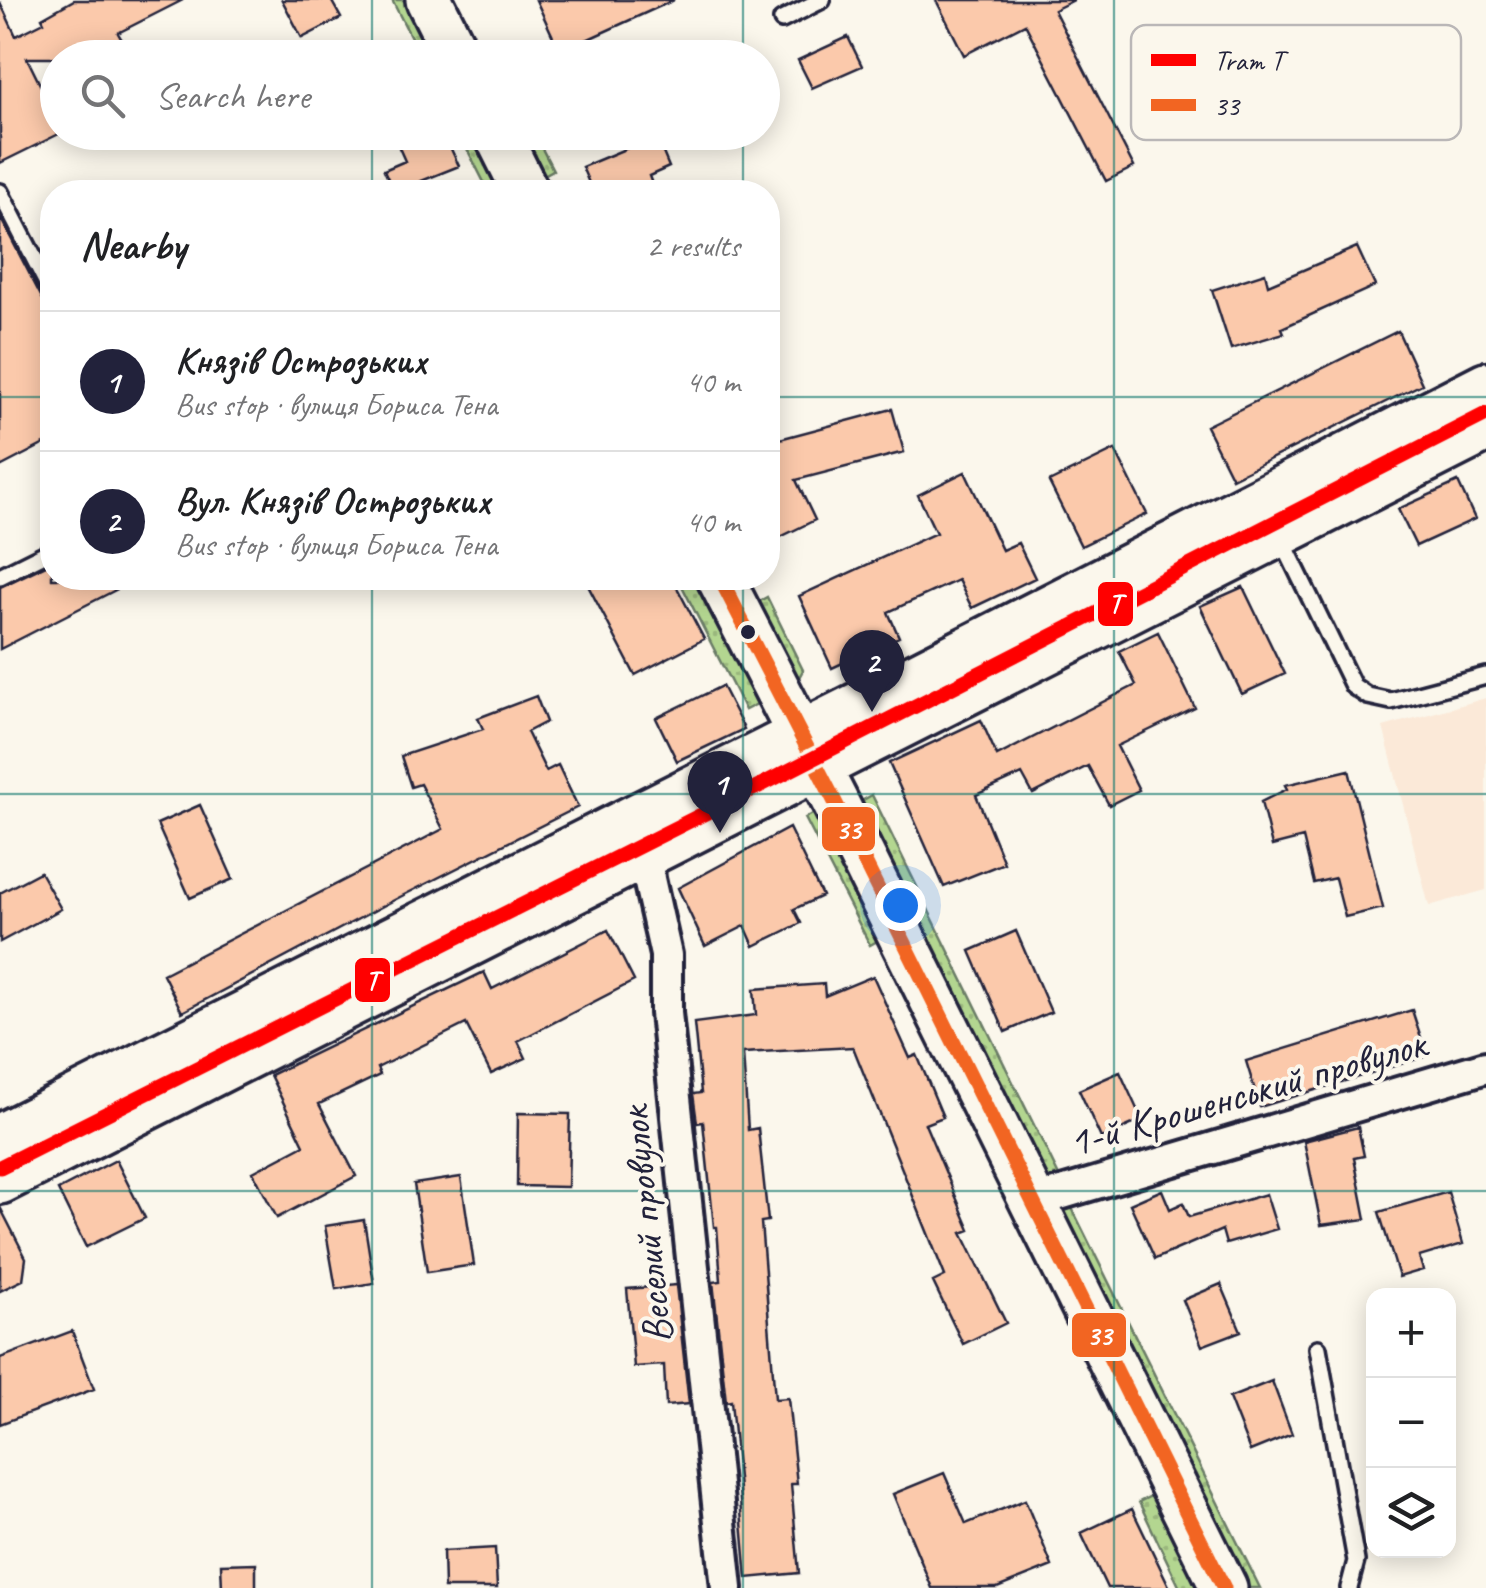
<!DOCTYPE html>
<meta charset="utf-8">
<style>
body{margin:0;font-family:Caveat,sans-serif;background:#f6f6f6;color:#202124}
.controls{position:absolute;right:30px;bottom:30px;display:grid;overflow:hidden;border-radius:20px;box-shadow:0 5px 25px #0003}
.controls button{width:90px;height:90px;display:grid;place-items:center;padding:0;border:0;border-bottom:2px solid #e0e0e0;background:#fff;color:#202124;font:50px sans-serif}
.you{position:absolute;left:900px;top:905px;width:35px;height:35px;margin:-25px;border:8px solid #fff;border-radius:50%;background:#1a73e8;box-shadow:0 0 0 15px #1a73e833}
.badge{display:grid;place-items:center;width:65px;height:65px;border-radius:50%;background:#22223b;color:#fff;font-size:32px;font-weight:700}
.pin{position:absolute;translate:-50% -82px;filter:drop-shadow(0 2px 5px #0008)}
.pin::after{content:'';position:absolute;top:52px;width:35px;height:30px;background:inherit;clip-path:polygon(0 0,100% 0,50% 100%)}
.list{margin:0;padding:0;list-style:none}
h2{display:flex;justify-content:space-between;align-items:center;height:130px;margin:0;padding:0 40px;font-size:42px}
h2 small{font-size:32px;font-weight:400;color:#757577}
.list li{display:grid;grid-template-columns:65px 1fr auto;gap:30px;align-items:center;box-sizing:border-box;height:140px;padding:0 40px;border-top:2px solid #e0e0e0}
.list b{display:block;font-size:38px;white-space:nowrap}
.list p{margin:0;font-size:32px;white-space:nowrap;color:#757577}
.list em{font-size:32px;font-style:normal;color:#757577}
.icon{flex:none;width:55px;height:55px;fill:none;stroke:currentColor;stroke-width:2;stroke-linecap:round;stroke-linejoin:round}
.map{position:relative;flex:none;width:1486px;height:1588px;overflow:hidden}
.search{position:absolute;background:#fff;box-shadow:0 5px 25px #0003;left:40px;top:40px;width:740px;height:110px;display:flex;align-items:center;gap:25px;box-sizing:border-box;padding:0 35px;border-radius:55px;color:#757577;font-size:38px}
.panel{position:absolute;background:#fff;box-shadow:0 5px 25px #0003;left:40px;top:180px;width:740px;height:410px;border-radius:40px}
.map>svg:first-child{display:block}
</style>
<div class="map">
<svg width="1486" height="1588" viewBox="0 0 1486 1588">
<defs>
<pattern id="grass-dots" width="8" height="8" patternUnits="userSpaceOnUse" patternTransform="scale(2.5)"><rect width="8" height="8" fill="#b3d690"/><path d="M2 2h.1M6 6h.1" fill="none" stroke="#9ab77d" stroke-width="1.8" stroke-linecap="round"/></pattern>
</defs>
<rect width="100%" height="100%" fill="#fbf7ec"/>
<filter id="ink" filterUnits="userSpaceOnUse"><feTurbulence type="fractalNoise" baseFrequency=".01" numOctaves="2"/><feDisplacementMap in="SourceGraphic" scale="20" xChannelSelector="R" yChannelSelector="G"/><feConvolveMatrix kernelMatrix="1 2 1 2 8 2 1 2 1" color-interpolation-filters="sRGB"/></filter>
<g filter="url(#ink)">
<path fill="#fbe9d8" d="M1486,698V890L1429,906L1383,727Z"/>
<path fill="url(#grass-dots)" stroke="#6a7c66" stroke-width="2.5" d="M392,0H404L432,57H421Z
M459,133H471L501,192H489Z
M521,133H534L553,170L542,176Z
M678,578H695L759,703L745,710Z
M767,597L803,670L796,683L756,603Z
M872,795L1063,1184L1050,1189L858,803Z
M817,812L879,940L870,945L805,818Z
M1068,1200L1260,1588H1247L1056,1203Z
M1155,1494L1201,1588H1180L1139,1502Z"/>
<path fill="#fbc9ab" stroke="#22223b" stroke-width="2.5" d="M74,0H183L118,33L132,58H27L58,121V132H63L0,163V2L16,36L44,22L42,18Z
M282,0H331L341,18L302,38Z
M536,0H674L560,52Z
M936,0H1074L1054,10L1134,167L1106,181L1025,24L964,55Z
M848,37L862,66L812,88L798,60Z
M392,132H443L459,166L394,192L384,170L405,161Z
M656,136L669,167L649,176L655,192H593L582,167Z
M0,217L42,298L52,309V440L0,467Z
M1357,247L1375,286L1282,328L1284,333L1231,349L1212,290L1265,273L1268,285Z
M1398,331L1422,384L1232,478L1206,426Z
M892,409L904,452L796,480L815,520L768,543V422L776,440Z
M1115,450L1147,514L1081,546L1049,482Z
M965,472L1002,550L1018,543L1035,578L972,608L958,580L888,612L899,637L832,668L799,596L936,533L918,495Z
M1458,482L1475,519L1416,546L1398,509Z
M52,562V578H139L0,649V587Z
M584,578H672L704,639L635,675Z
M1243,587L1285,674L1242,694L1200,606Z
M1158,632L1195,708L1117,746L1139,790L1109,805L1088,766L1033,794L1022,774L976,795L1004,863L944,887L889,763L981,720L997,756L1136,685L1119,651Z
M722,686L744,729L677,761L656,718Z
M536,696L546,722L527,732L546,771L558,765L578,807L400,897L182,1012L163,974L443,829L420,784L411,787L401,756L483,729L478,718Z
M1349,770L1383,908L1345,917L1335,878L1314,883L1303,838L1272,846L1261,802L1287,789L1285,785Z
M200,805L233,879L190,898L157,824Z
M789,828L822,896L794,909L801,923L754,946L745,926L705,946L678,888Z
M40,872L61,909L0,942V893Z
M608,930L634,981L518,1041L526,1058L491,1074L466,1024L377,1068L380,1075L319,1104L356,1176L277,1218L253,1172L304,1145L270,1075L484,972L492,989Z
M1016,931L1051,1012L1005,1032L970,951Z
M873,976L910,1058L917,1055L943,1117L925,1124L970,1230L962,1233L1006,1323L963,1344L933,1282L945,1276L853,1047L743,1053L748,1130L758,1128L768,1221L761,1222L775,1399L788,1398L797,1484H791L799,1573L747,1578L731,1401L726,1402L713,1282L721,1281L717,1227H714L703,1122L697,1123L693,1094L701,1093L694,1023L756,1015L754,989L824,984L825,996Z
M1412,1010L1427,1056L1260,1107L1246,1061Z
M1120,1072L1142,1120L1101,1138L1079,1090Z
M518,1113L570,1114L568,1187L517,1186Z
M1358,1127L1364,1156L1354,1158L1366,1219L1321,1225L1304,1141Z
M116,1160L145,1218L86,1247L58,1190Z
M461,1177L474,1265L427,1272L414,1184Z
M1162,1190L1170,1209L1183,1203L1189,1217L1266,1194L1277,1229L1226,1244L1222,1230L1155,1259L1130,1204Z
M1448,1192L1463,1244L1419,1257L1423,1270L1399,1277L1379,1212Z
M0,1207L26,1258L23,1280L0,1291Z
M364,1220L374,1283L336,1289L325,1226Z
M1221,1284L1241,1331L1202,1346L1183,1300Z
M676,1285L689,1404L666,1406L664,1365L634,1367L627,1289Z
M72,1331L94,1389L0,1424V1358Z
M1272,1381L1292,1434L1250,1451L1229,1398Z
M944,1473L966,1524L1025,1500L1052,1566L997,1588H932L893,1494Z
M1132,1509L1170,1588H1107L1081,1533Z
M495,1548L497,1588H444L443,1551Z
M256,1563V1588H222L221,1564Z"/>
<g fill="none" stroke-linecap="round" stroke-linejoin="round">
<g stroke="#22223b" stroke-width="22">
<path id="lane" d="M782,20L822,0
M0,192L52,293
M1281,538L1353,686L1368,696L1391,701L1486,676
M0,576L52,550
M1318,1348L1356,1561L1349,1588"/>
</g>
<g stroke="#22223b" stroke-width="38">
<path id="street" d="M647,855L649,879L666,955V1013L727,1588
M1032,1202L1486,1067"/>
</g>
<g stroke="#22223b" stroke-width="52">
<path id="secondary" d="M429,0L458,58
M496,132L526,192
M720,578L834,800L1224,1588
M0,1137L855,707L1486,385
M0,1181L1486,429"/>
</g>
<use href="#lane" stroke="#fbf7ec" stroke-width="15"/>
<use href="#street" stroke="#fbf7ec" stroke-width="30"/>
<use href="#secondary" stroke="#fbf7ec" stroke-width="45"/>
<g stroke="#fbf7ec" stroke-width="22">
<path id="bus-1" d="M720,578L834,800L1224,1588"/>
</g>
<use href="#bus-1" stroke="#f26522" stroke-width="15"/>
<g stroke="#fbf7ec" stroke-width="22">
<path id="tram-1" d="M0,1167L763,784L1486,414"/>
</g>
<use href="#tram-1" stroke="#f00" stroke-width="15"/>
</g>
</g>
<path fill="none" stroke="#0f766e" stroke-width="2.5" stroke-opacity="0.55" d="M372,0V58M743,0V58M1114,0V1588M372,132V192M743,132V192M0,397H52M768,397H1486M372,578V1588M743,578V1588M0,794H1486M0,1191H1486"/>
<circle fill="#22223b" stroke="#fbf7ec" stroke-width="4" cx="748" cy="632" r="9"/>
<g text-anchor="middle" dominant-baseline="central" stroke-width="8" stroke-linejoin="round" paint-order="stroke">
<g font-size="42" fill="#22223b" stroke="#fbf7ec">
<text transform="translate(1247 1093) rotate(-16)">1-й Крошенський провулок</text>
<text transform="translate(646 1225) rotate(-96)">Веселий провулок</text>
</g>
</g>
<rect x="1131" y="25" width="330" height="115" rx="15" fill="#fbf7ec" stroke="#bab7b7" stroke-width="2.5"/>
<rect x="1151" y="54" width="45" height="12" fill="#f00"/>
<rect x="1151" y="99" width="45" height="12" fill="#f26522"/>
<g font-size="28" fill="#22223b">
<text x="1214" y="70">Tram Т</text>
<text x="1214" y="115">33</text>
</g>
<g stroke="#fbf7ec" stroke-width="4">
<rect x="1096" y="580" width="39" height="48" rx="10" fill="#f00"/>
<rect x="820" y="805" width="57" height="48" rx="10" fill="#f26522"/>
<rect x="353" y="956" width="39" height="48" rx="10" fill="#f00"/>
<rect x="1070" y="1311" width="58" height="48" rx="10" fill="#f26522"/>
</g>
<g font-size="28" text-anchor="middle" font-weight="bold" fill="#fff">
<text x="1115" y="613">Т</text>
<text x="848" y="839">33</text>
<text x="372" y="990">Т</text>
<text x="1099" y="1345">33</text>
</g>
</svg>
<div class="controls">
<button>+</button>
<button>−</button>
<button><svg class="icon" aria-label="layers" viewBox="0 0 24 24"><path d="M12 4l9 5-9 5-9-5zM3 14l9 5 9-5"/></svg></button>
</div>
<div class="you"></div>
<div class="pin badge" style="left:720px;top:833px">1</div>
<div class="pin badge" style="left:872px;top:712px">2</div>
<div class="search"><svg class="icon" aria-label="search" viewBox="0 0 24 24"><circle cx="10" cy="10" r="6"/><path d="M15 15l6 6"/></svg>Search here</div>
<section class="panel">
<h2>Nearby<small>2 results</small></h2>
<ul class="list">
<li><span class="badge">1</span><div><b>Князів Острозьких</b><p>Bus stop · вулиця Бориса Тена</p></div><em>40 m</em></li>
<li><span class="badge">2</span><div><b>Вул. Князів Острозьких</b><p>Bus stop · вулиця Бориса Тена</p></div><em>40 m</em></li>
</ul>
</section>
</div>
